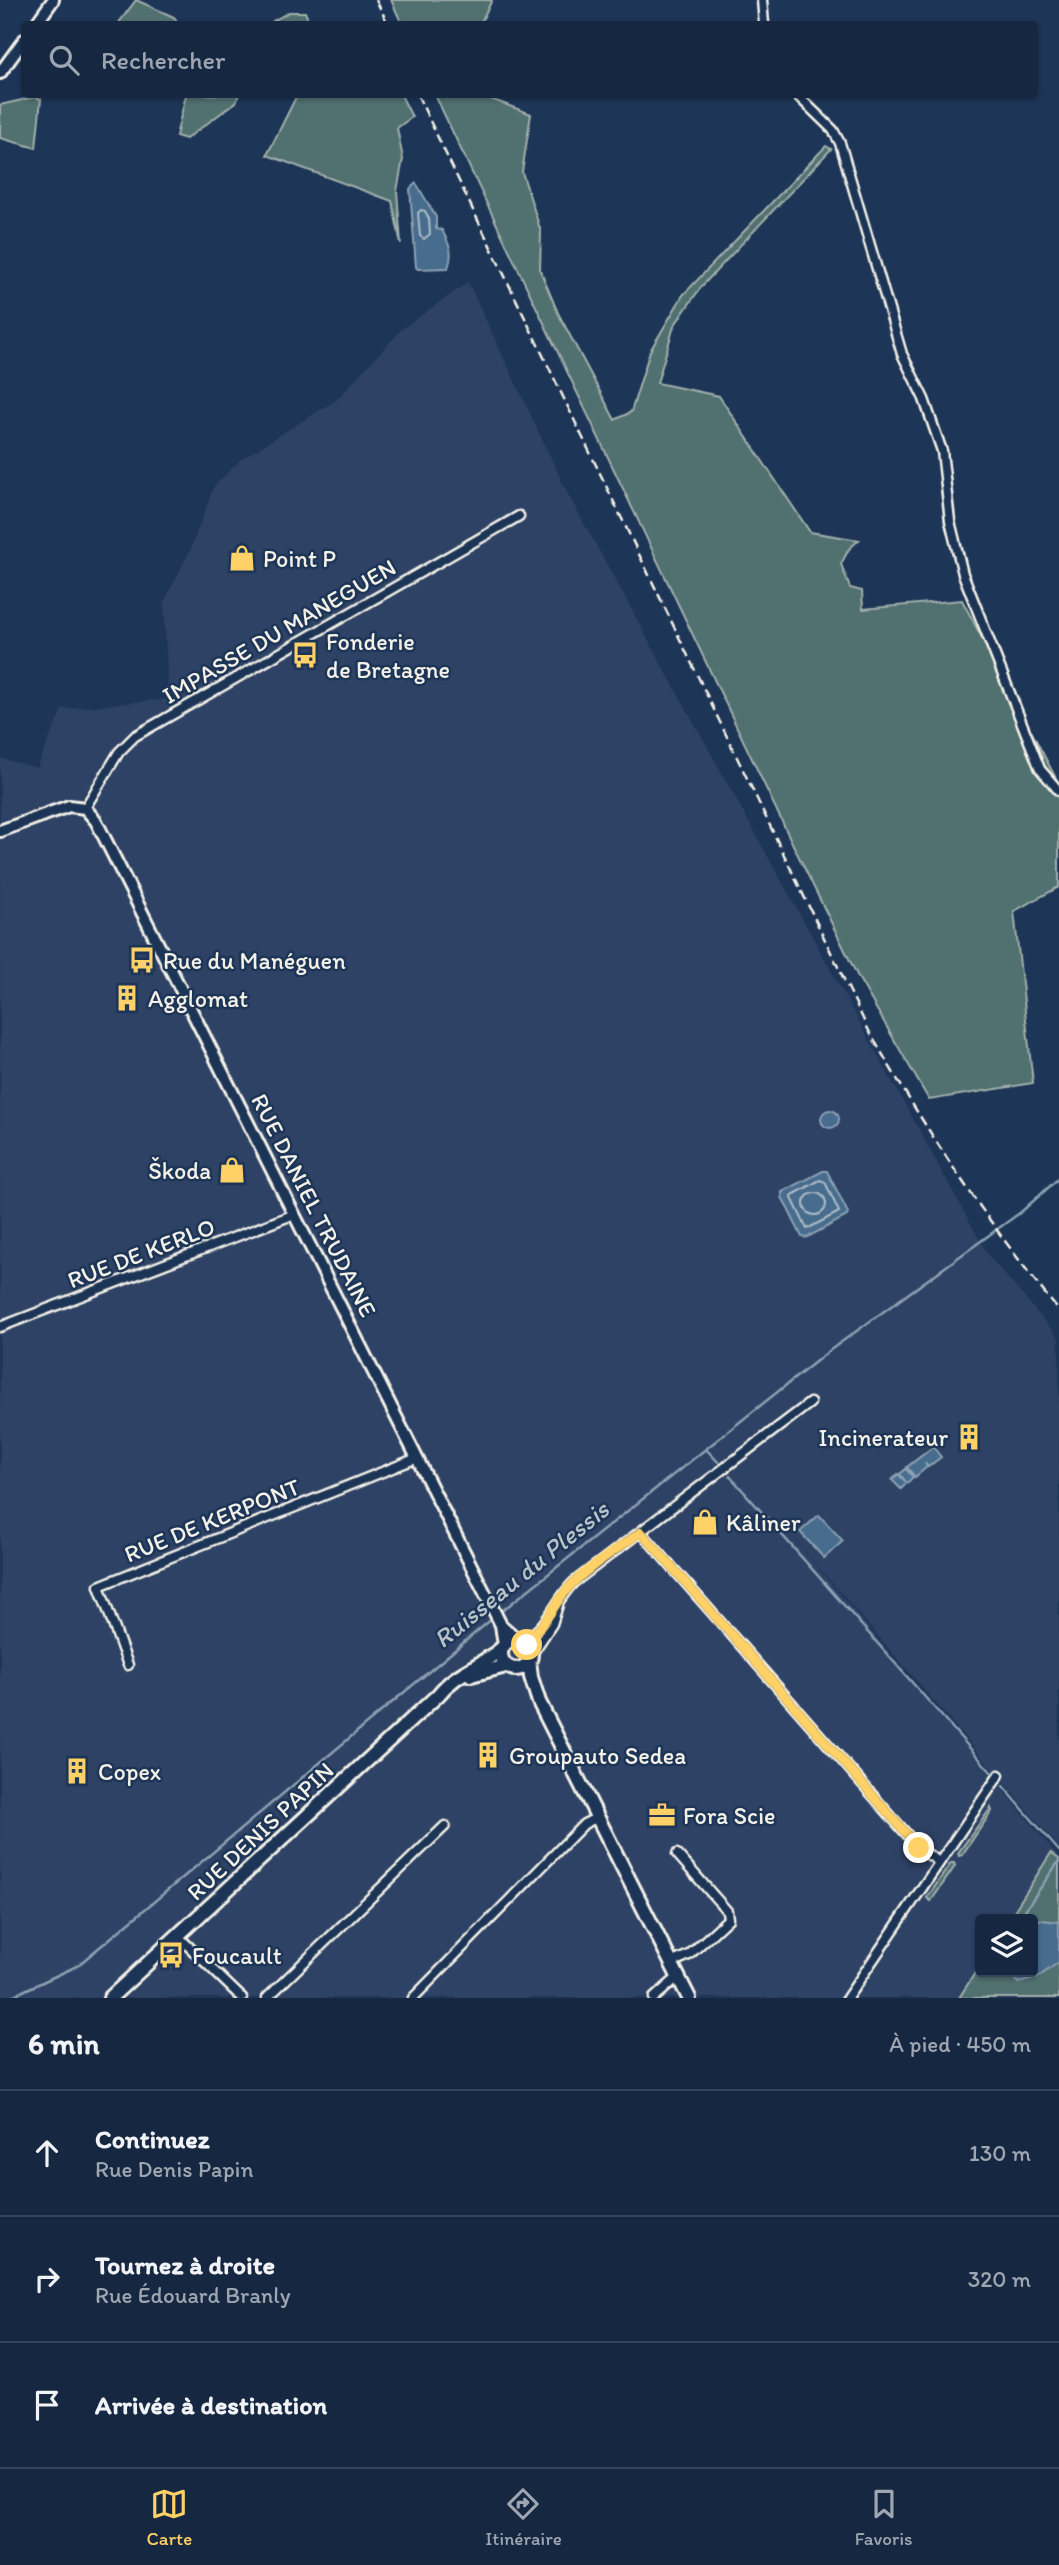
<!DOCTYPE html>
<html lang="fr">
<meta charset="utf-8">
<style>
body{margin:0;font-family:Itim,sans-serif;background:#1f3048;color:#f1f3f6}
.controls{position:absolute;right:21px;bottom:21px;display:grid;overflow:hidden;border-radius:7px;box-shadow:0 2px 5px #0004}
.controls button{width:63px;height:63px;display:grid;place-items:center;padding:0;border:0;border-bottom:2px solid #35445a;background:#162841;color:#f1f3f6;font:35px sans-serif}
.stop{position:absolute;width:21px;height:21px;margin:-16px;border:5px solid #ffd166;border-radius:50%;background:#fff}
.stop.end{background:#ffd166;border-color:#fff;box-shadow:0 2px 7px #0008}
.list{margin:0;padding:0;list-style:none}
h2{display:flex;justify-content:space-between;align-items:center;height:91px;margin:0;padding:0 28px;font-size:30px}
h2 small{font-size:23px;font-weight:400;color:#9ea6b1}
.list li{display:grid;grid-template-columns:46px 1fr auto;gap:21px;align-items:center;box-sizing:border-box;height:126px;padding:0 28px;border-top:2px solid #35445a}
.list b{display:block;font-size:26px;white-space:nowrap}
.list p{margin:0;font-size:23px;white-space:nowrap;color:#9ea6b1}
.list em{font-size:23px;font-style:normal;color:#9ea6b1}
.icon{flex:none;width:38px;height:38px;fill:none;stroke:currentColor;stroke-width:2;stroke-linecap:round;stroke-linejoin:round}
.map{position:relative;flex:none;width:1059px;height:1998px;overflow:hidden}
.search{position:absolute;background:#162841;box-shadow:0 2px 5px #0004;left:21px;right:21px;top:21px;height:77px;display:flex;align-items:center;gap:18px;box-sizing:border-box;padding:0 24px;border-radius:7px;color:#9ea6b1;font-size:26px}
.sheet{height:469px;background:#162841}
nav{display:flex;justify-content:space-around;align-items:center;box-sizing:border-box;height:98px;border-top:2px solid #35445a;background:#162841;font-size:19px;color:#9ea6b1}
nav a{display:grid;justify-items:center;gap:4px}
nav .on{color:#ffd166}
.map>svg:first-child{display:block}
</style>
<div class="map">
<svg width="1059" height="1998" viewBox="0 0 1059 1998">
<rect width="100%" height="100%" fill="#1d3557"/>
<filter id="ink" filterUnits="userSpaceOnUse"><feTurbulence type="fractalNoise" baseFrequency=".0143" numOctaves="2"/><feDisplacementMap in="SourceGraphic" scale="14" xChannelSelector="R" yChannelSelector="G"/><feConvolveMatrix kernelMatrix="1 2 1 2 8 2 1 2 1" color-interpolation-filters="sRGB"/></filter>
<g filter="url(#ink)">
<path fill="#2d4265" d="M468,282L569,496L988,1255L1059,1338V1847L791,1535L1059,1857V1869L1027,1919H980V1972L976,1998H0V758L37,768L62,709L168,699L164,602L191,548L214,486L241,459L336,400L402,329Z"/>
<path fill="#51706f" stroke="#a2b0ac" stroke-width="2" d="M136,0L174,17L179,24H118Z
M391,0H492L480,24H402Z
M289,12H305L310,24H268Z
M186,95V94L239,95L236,102L186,139L176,136Z
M297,95H401L412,117L397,128L403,159L397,191L401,244L392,201L267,155Z
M435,95H480L531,114L522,172L541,232L540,270L558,313L615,420L631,412L650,351L683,295L826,146L831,149L701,287L674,326L657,383L719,396L810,532L859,540L849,549L841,564L850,588L862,591L863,609L962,600L1059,784V887L1014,911L1033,1083L929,1100L858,977L797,853Z
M35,97L41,99L36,148L0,138V105Z
M991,1808L992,1811L962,1855L959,1856L958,1853Z
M1051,1853L1059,1859V1998H959L980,1965V1972H1033V1919H1009Z
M951,1863H954L955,1866L931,1901L927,1898Z"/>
<path fill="#466c8e" stroke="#8ca1b2" stroke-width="2" d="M416,183L436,217V229L442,230C449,244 454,252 448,268L418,269L416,267L410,189Z
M821 1119a9 9 0 1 1 18 0a9 9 0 1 1-18 0Z
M823,1171H827L848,1213L847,1216L806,1238L802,1237L782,1197V1192Z
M933,1447L941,1457L928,1467L925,1463L927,1467L915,1477L907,1467Z
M906,1469L913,1477L901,1489L892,1480L898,1474L906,1482L900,1474Z
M819,1515L843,1541L824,1558L800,1532Z
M1033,1919L1059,1922V1962L1037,1978L1018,1983L1011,1972H1033Z"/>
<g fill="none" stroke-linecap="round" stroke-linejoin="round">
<path stroke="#aebcc4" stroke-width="2" d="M421,210L425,211L429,219L430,234L424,239L420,236L418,213Z
M820,1180L825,1182L839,1212L807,1229L791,1196Z
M804 1204a11 11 0 1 1 22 0a11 11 0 1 1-22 0Z"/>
<path stroke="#8ca1b2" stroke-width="2.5" d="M706,1449L719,1463
M730,1476L991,1772
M498,1614L829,1351L1021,1212L1059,1178
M1003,1786L1059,1851
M1019,1919L1059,1861
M8,1998L77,1966L493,1618"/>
<g stroke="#f4f1e8" stroke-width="13">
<path id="minor" d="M762,0L764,24
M796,94L833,130L840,143L902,354L924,399L942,451L950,521L963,574L1040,769L1059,791
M85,808L119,752L135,736L519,516
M0,1327L295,1214
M641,1532L919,1848L939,1862
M520,1640C547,1632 555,1600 574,1582L810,1403
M530,1657L552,1624L558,1605
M128,1665L99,1586L417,1458
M178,1936L242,1998
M671,1963L689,1955L728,1919L727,1911L677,1854
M267,1998L445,1826
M413,1998L584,1824L598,1817
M654,1998L678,1977
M847,1998L999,1775"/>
</g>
<g stroke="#f4f1e8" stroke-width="16">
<path id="tertiary" d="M36,24L53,0
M0,73L24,40
M0,831L69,806L85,808L96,821L501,1625L504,1645
M501,1625L517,1639"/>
</g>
<g stroke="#f4f1e8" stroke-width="18">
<path id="secondary" d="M501 1654a15 15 0 1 1 30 0a15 15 0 1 1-30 0Z
M529,1661L531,1677L539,1702L689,1998
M471,1675L506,1666
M110,1998L438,1695C457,1671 481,1667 502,1648"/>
</g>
<use href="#minor" stroke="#1d3557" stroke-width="8"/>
<use href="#tertiary" stroke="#1d3557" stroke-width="10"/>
<use href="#secondary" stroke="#1d3557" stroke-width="12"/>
<path stroke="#f4f1e8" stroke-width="2.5" stroke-dasharray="10 5" stroke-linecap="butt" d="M376,0L388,24
M417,94L868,1029C924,1128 987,1222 1059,1311"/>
</g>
</g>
<g fill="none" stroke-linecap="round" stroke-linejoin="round" filter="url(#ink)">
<path stroke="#ffd166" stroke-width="9" d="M527,1645L520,1640C543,1633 550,1611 564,1593C580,1572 619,1548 641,1532L919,1848"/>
</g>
<defs>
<g id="shop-bare" transform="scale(2.1)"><path d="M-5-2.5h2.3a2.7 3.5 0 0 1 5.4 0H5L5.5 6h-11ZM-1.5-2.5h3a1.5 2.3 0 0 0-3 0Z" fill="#ffd166" stroke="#1d3557" stroke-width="2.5" paint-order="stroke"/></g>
<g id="bus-bare" transform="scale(2.1)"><path d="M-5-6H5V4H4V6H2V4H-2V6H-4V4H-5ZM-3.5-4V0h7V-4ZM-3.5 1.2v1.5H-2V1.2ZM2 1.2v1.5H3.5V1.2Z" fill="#ffd166" stroke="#1d3557" stroke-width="2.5" paint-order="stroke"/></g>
<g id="building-bare" transform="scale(2.1)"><path d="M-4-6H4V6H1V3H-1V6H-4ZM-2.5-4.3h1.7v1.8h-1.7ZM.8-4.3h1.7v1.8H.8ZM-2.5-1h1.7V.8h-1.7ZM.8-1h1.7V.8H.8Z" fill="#ffd166" stroke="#1d3557" stroke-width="2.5" paint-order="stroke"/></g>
<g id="office-bare" transform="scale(2.1)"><path d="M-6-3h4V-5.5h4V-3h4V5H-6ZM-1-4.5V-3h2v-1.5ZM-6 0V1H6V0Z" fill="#ffd166" stroke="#1d3557" stroke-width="2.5" paint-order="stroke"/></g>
</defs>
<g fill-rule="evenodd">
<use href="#shop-bare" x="242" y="558"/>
<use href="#bus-bare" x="305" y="655"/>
<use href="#bus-bare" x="142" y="960"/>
<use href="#building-bare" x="127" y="998"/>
<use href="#shop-bare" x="232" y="1170"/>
<use href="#building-bare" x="969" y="1437"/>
<use href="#shop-bare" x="705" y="1522"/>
<use href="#building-bare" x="488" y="1755"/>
<use href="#building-bare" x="77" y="1771"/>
<use href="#office-bare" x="662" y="1815"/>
<use href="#bus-bare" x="171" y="1955"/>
</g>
<g text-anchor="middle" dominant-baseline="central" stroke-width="5" stroke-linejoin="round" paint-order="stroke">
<g font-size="24" fill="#f4f1e8" stroke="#1d3557" text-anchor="start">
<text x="263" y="558">Point P</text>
<text x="326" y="641">Fonderie<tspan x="326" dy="28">de Bretagne</tspan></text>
<text x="163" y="960">Rue du Manéguen</text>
<text x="148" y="998">Agglomat</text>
<text x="211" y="1170" text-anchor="end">Škoda</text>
<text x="948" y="1437" text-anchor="end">Incinerateur</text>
<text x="726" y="1522">Kâliner</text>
<text x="509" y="1755">Groupauto Sedea</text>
<text x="98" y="1771">Copex</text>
<text x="683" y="1815">Fora Scie</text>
<text x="192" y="1955">Foucault</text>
</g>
<g font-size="24" fill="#f4f1e8" stroke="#1d3557">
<text transform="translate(279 631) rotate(-30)">IMPASSE DU MANEGUEN</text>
<text transform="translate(314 1205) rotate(63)">RUE DANIEL TRUDAINE</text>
<text transform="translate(141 1253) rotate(-21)">RUE DE KERLO</text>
<text transform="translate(212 1520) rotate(-22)">RUE DE KERPONT</text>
<text transform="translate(260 1831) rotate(-43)">RUE DENIS PAPIN</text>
</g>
<g font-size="26" font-style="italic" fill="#b7c2c8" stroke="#1d3557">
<text transform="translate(521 1574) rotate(-39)">Ruisseau du Plessis</text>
</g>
</g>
</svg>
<div class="controls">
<button><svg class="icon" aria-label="layers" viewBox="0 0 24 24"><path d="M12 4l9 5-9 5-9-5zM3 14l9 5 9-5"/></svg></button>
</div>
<div class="stop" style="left:527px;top:1645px"></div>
<div class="stop end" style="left:919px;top:1848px"></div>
<div class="search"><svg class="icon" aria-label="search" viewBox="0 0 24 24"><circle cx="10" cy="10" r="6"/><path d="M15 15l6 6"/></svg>Rechercher</div>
</div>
<section class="sheet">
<h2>6 min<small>À pied · 450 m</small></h2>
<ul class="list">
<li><svg class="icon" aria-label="ahead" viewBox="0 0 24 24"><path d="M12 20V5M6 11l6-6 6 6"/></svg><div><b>Continuez</b><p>Rue Denis Papin</p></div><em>130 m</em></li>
<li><svg class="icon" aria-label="right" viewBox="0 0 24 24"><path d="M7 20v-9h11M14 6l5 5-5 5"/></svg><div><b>Tournez à droite</b><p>Rue Édouard Branly</p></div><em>320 m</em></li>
<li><svg class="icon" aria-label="arrive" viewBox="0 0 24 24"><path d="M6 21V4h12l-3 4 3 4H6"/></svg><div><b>Arrivée à destination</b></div></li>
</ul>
</section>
<nav>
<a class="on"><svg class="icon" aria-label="map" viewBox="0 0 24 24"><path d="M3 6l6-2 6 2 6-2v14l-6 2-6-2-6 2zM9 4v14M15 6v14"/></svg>Carte</a>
<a><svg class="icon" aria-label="directions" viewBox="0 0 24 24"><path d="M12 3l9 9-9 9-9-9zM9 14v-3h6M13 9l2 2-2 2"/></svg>Itinéraire</a>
<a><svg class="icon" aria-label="saved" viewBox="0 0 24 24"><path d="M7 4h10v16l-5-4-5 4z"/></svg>Favoris</a>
</nav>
